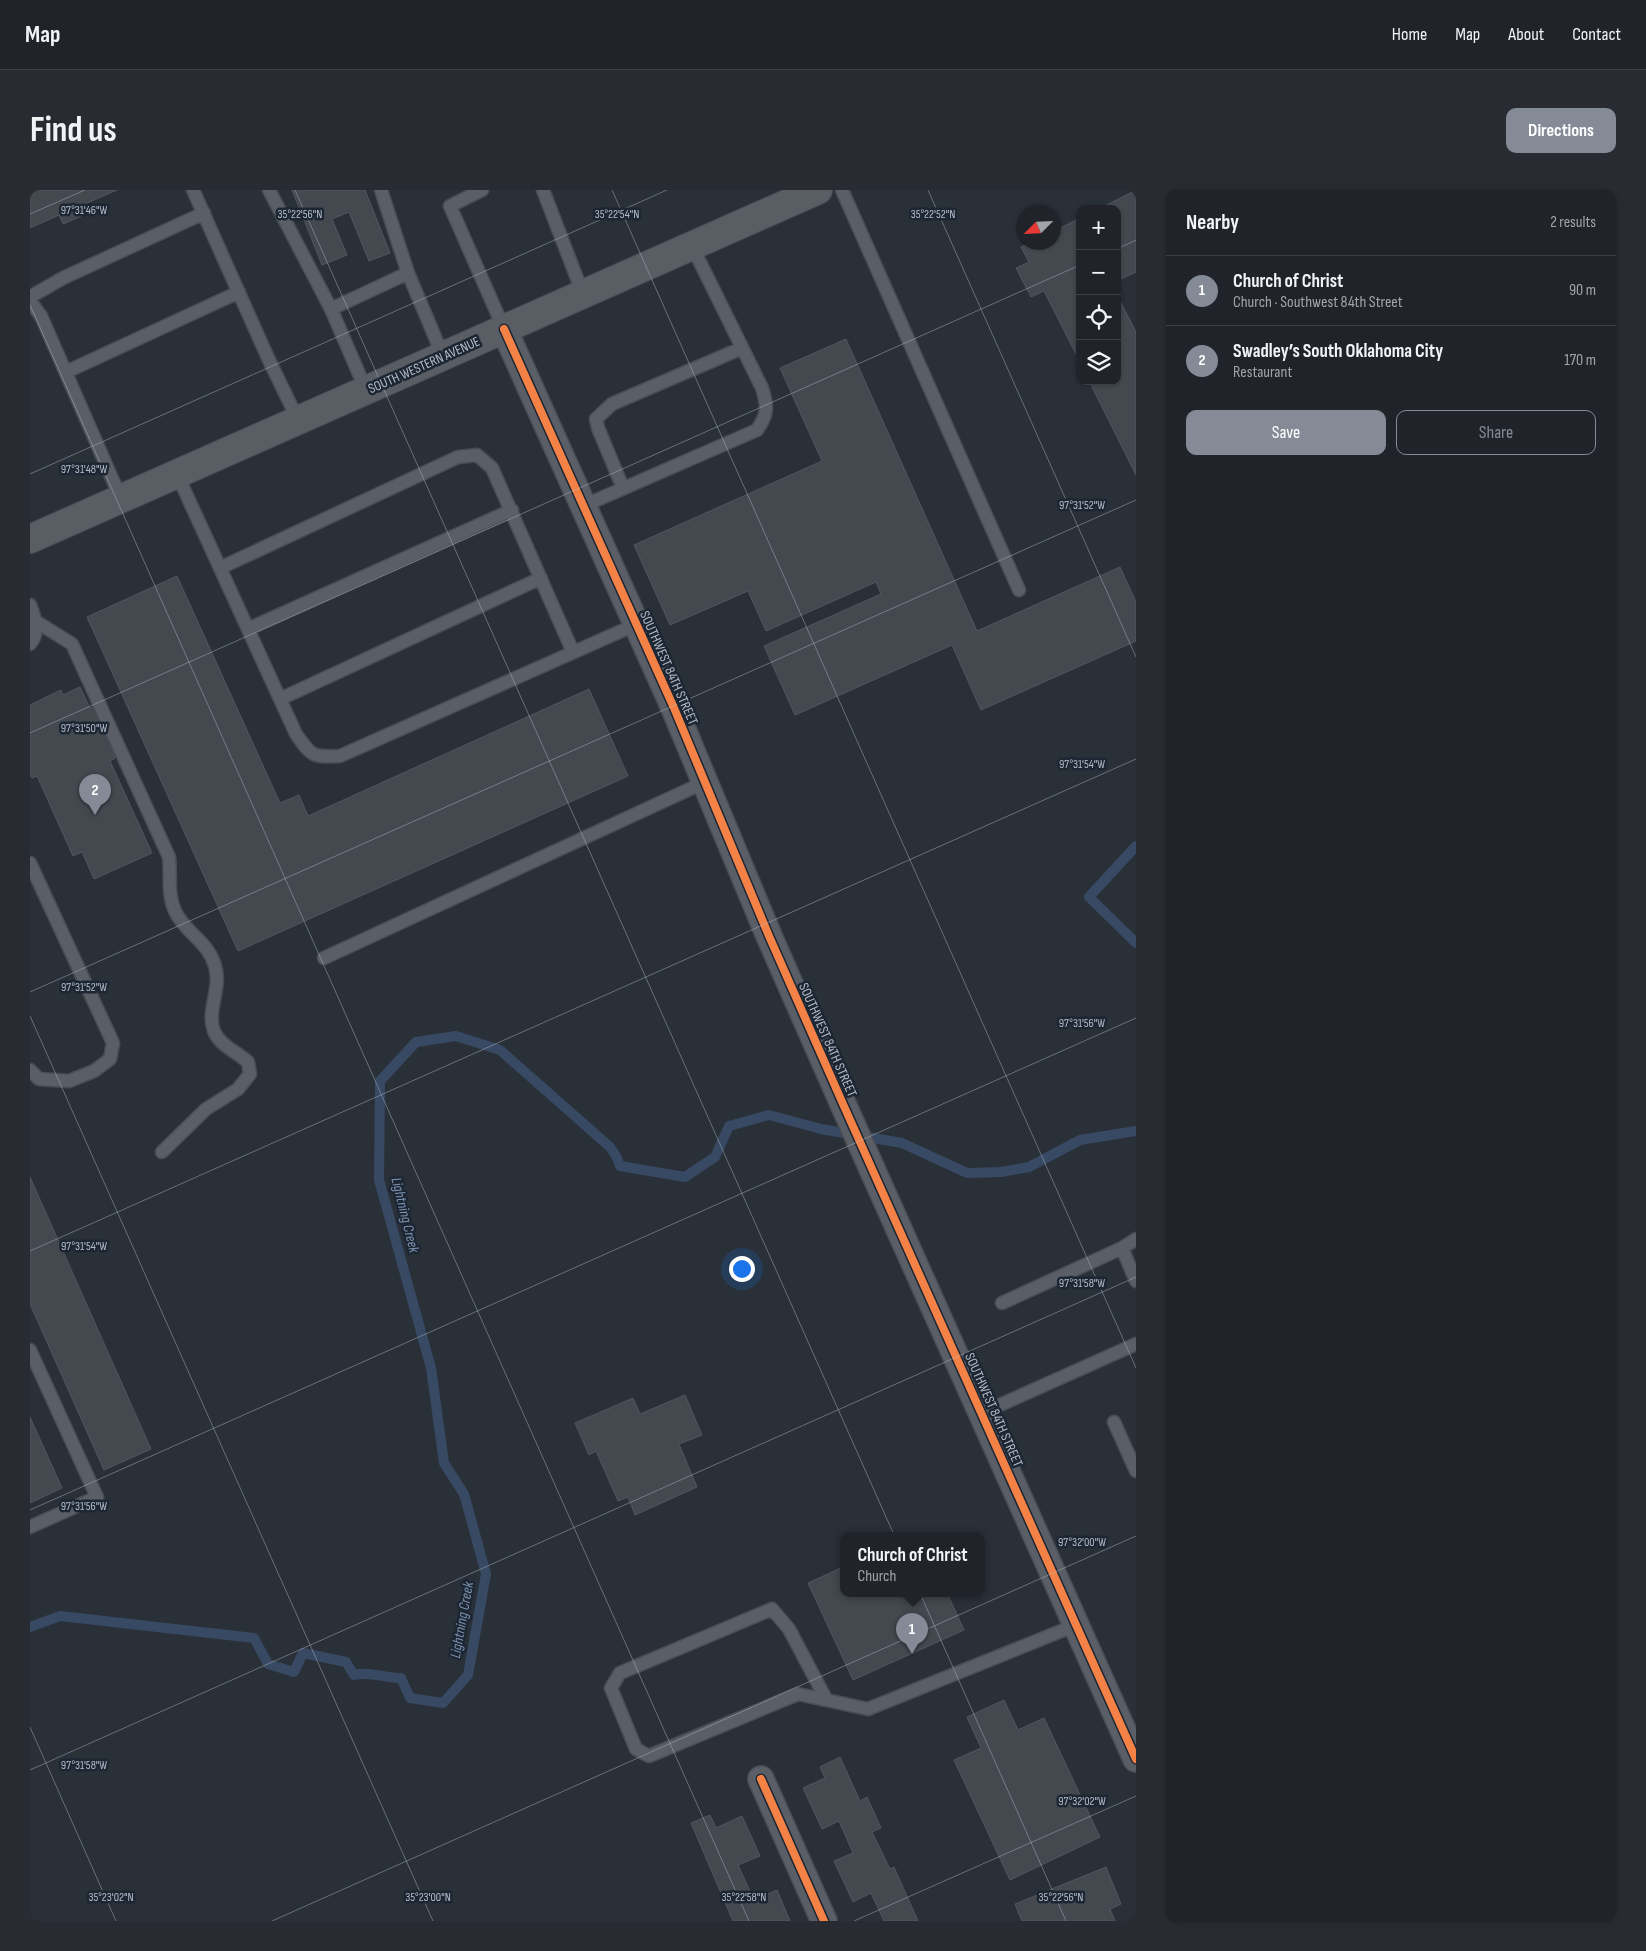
<!DOCTYPE html>
<meta charset="utf-8">
<style>
body{margin:0;font-family:"Sofia Sans Condensed",sans-serif;background:#282c32;color:#f1f3f6}
.controls{position:absolute;right:15px;top:15px;display:grid;overflow:hidden;border-radius:10px;box-shadow:0 1px 4px #0004}
.controls button{width:45px;height:45px;display:grid;place-items:center;padding:0;border:0;border-bottom:1px solid #3d4147;background:#20242a;color:#f1f3f6;font:25px sans-serif}
.compass{position:absolute;left:986px;top:15px;width:45px;height:45px;border-radius:50%;background:#20242a;box-shadow:0 1px 4px #0004;rotate:246deg}
.you{position:absolute;left:711px;top:1078px;width:18px;height:18px;margin:-12px;border:4px solid #fff;border-radius:50%;background:#1a73e8;box-shadow:0 0 0 8px #1a73e833}
.badge{display:grid;place-items:center;width:32px;height:32px;border-radius:50%;background:#848b96;color:#fff;font-size:16px;font-weight:700}
.pin{position:absolute;translate:-50% -41px;filter:drop-shadow(0 1px 2px #0008)}
.pin::after{content:'';position:absolute;top:26px;width:18px;height:15px;background:inherit;clip-path:polygon(0 0,100% 0,50% 100%)}
.popup{position:absolute;left:810px;top:1342px;width:145px;height:65px;box-sizing:border-box;display:grid;place-content:center;border-radius:10px;background:#20242a;filter:drop-shadow(0 1px 4px #0005);font-size:16px;white-space:nowrap;color:#a2a4a8}
.popup b{font-size:19px;color:#f1f3f6}
.popup::after{content:'';position:absolute;left:50%;top:100%;margin-left:-10px;border:10px solid transparent;border-top-color:#20242a}
.list{margin:0;padding:0;list-style:none}
h2{display:flex;justify-content:space-between;align-items:center;height:65px;margin:0;padding:0 20px;font-size:21px}
h2 small{font-size:16px;font-weight:400;color:#a2a4a8}
.list li{display:grid;grid-template-columns:32px 1fr auto;gap:15px;align-items:center;box-sizing:border-box;height:70px;padding:0 20px;border-top:1px solid #3d4147}
.list b{display:block;font-size:19px;white-space:nowrap}
.list p{margin:0;font-size:16px;white-space:nowrap;color:#a2a4a8}
.list em{font-size:16px;font-style:normal;color:#a2a4a8}
.actions{display:flex;gap:10px;padding:15px 20px}
.actions a{flex:1;padding:11px 0;border:1px solid #848b96;border-radius:10px;text-align:center;font-size:18px;color:#848b96}
.actions .main{background:#848b96;color:#fff}
.icon{flex:none;width:28px;height:28px;fill:none;stroke:currentColor;stroke-width:2;stroke-linecap:round;stroke-linejoin:round}
.map{position:relative;flex:none;width:1106px;height:1731px;overflow:hidden;border-radius:10px}
header{display:flex;align-items:center;gap:30px;box-sizing:border-box;height:70px;padding:0 25px;background:#20242a;border-bottom:1px solid #3d4147}
header strong{font-size:24px}
nav{display:flex;gap:28px;margin-inline-start:auto;font-size:18px}
.intro{display:flex;align-items:center;justify-content:space-between;box-sizing:border-box;height:120px;padding:0 30px}
h1{margin:0;font-size:35px}
.button{padding:12px 22px;border-radius:10px;background:#848b96;color:#fff;font-size:18px;font-weight:700}
main{display:flex;gap:30px;padding:0 30px}
aside{flex:1;background:#20242a;border-radius:10px;box-shadow:0 1px 4px #0004}
.map>svg:first-child{display:block}
</style>
<header>
<strong>Map</strong>
<nav><a>Home</a><a>Map</a><a>About</a><a>Contact</a></nav>
</header>
<div class="intro"><h1>Find us</h1><a class="button">Directions</a></div>
<main>
<div class="map">
<svg width="1106" height="1731" viewBox="0 0 1106 1731">
<rect width="100%" height="100%" fill="#2a3038"/>
<g fill="none" stroke-linecap="round" stroke-linejoin="round">
<path stroke="#384963" stroke-width="10" d="M1106,656L1059,707L1106,753
M0,1437L30,1426L224,1448L238,1474L264,1482L273,1463L316,1472L324,1485C340,1481 355,1488 371,1488L380,1508L413,1513L438,1485L456,1384L434,1304L414,1273L401,1178L349,990L350,891L386,852L426,846L470,860L580,957L586,966L590,976L655,987L685,967L699,936L739,925L791,939L872,953L937,983L971,982L999,977L1050,950L1106,941"/>
</g>
<path fill="#444950" stroke="#52575f" d="M0,0H87L50,16L54,25L33,34L29,25L0,38Z
M262,0H335L360,63L339,71L319,22L302,29L317,65L292,75Z
M1106,0V82L1087,91V19H1069Z
M1050,28V172L1014,101L1001,107L986,78L999,72L991,57L1001,52H1024V41Z
M1087,105L1106,142V285L1059,191H1087Z
M816,149L947,441L1090,377L1106,412V451L951,520L922,455L765,525L734,456L851,404L846,392L736,441L718,401L640,435L604,355L792,271L750,178Z
M147,386L250,613L269,605L278,626L559,499L598,586L208,761L57,427Z
M50,497L60,518L65,516L93,558L83,562L85,568L80,571L122,663L64,689L52,662L43,666L7,586L2,588L0,584V515L31,500L33,505Z
M0,987L121,1259L74,1280L0,1114Z
M655,1205L672,1245L649,1254L667,1297L605,1325L598,1307L588,1311L566,1261L559,1265L545,1233L603,1208L610,1224Z
M0,1227L32,1298L0,1313Z
M813,1377V1403H917L934,1440L823,1490L778,1393Z
M974,1510L988,1540L1014,1528L1070,1647L980,1690L924,1570L951,1558L937,1527Z
M810,1567L830,1611L837,1607L851,1638L842,1642L860,1679L864,1677L888,1731H854L841,1703L823,1712L804,1671L823,1663L809,1631L792,1639L773,1598L795,1588L790,1577Z
M680,1625L686,1638L712,1626L730,1666L708,1675L724,1710L747,1700L760,1731H703L661,1633Z
M1076,1677L1091,1714L1080,1719L1085,1731H992L985,1714Z"/>
<g fill="none" stroke-linecap="round" stroke-linejoin="round">
<g stroke="#484c53" stroke-width="15">
<path id="service" d="M163,0L238,168L268,230
M239,0L301,119L336,200
M351,0L378,83L413,166
M452,0L420,16L474,139
M513,0L553,104
M812,0L989,400
M0,107L33,88L174,23
M0,111L11,126L91,309
M301,119L378,83
M36,182L209,102
M147,284L266,544C282,567 282,567 310,566L607,434
M593,298L568,238L566,229L582,214L712,158
M553,316L727,240C738,224 738,217 732,198L662,56
M190,378L428,267L447,265L462,278L543,462
M0,415C5,427 10,442 0,454
M7,432L42,454L139,667C141,685 137,704 145,721C155,743 178,751 185,776C192,798 176,821 184,841C189,855 207,862 218,872L220,884L208,899L176,919L132,962
M218,439L482,320
M250,509L511,388
M0,673L83,853L80,869L64,881L39,891L9,889L0,880
M294,768L675,592
M1092,1058L1106,1049
M972,1113L1092,1058L1106,1091
M0,1160L67,1307L0,1337
M952,1223L1106,1154
M1084,1232L1106,1281
M796,1509L759,1439L742,1419L590,1483L581,1498L606,1559L619,1566L768,1504L838,1519L1046,1435"/>
</g>
<g stroke="#484c53" stroke-width="28">
<path id="minor" d="M474,139L644,518L739,746L813,914L1106,1569
M731,1589L794,1731"/>
</g>
<g stroke="#484c53" stroke-width="30">
<path id="secondary" d="M0,349L788,0"/>
</g>
<use href="#service" stroke="#5a5e66" stroke-width="12"/>
<use href="#minor" stroke="#5a5e66" stroke-width="25"/>
<use href="#secondary" stroke="#595d64" stroke-width="28"/>
<g stroke="#1d2633" stroke-width="11">
<path id="cycleway" d="M474,139L644,518L739,746L813,914L1106,1569
M731,1589L794,1731"/>
</g>
<use href="#cycleway" stroke="#f48246" stroke-width="8"/>
</g>
<path fill="none" stroke="#b4bcc9" stroke-width="1" stroke-opacity="0.45" d="M265,0L1036,1731M582,0L1106,1178M898,0L1106,467M0,24L55,0M1087,59L1106,50M0,115L719,1731M0,284L637,0M0,543L1050,75M0,802L1106,310M0,826L403,1731M0,1061L1106,569M0,1320L1106,828M0,1537L86,1731M0,1580L1106,1087M242,1731L1106,1346M824,1731L1106,1606"/>
<g text-anchor="middle" dominant-baseline="central" stroke-width="5" stroke-linejoin="round" paint-order="stroke">
<g font-size="14" fill="#b4bcc9" stroke="#1d2633">
<text transform="translate(394 175) rotate(-24)">SOUTH WESTERN AVENUE</text>
<text transform="translate(639 478) rotate(66)">SOUTHWEST 84TH STREET</text>
<text transform="translate(798 850) rotate(66)">SOUTHWEST 84TH STREET</text>
<text transform="translate(964 1220) rotate(66)">SOUTHWEST 84TH STREET</text>
</g>
<g font-size="15" font-style="italic" fill="#7c92b1" stroke="#1d2633">
<text transform="translate(375 1025) rotate(76)">Lightning Creek</text>
<text transform="translate(432 1430) rotate(-80)">Lightning Creek</text>
</g>
</g>
<g font-size="12" text-anchor="middle" fill="#b4bcc9" stroke="#1d2633" stroke-width="5" stroke-linejoin="round" paint-order="stroke">
<text x="54" y="24">97°31'46"W</text>
<text x="270" y="28">35°22'56"N</text>
<text x="587" y="28">35°22'54"N</text>
<text x="903" y="28">35°22'52"N</text>
<text x="54" y="283">97°31'48"W</text>
<text x="1052" y="319">97°31'52"W</text>
<text x="54" y="542">97°31'50"W</text>
<text x="1052" y="578">97°31'54"W</text>
<text x="54" y="801">97°31'52"W</text>
<text x="1052" y="837">97°31'56"W</text>
<text x="54" y="1060">97°31'54"W</text>
<text x="1052" y="1097">97°31'58"W</text>
<text x="54" y="1320">97°31'56"W</text>
<text x="1052" y="1356">97°32'00"W</text>
<text x="54" y="1579">97°31'58"W</text>
<text x="1052" y="1615">97°32'02"W</text>
<text x="81" y="1711">35°23'02"N</text>
<text x="398" y="1711">35°23'00"N</text>
<text x="714" y="1711">35°22'58"N</text>
<text x="1031" y="1711">35°22'56"N</text>
</g>
</svg>
<div class="controls">
<button>+</button>
<button>−</button>
<button><svg class="icon" aria-label="locate" viewBox="0 0 24 24"><circle cx="12" cy="12" r="6"/><path d="M12 2v4M12 18v4M2 12h4M18 12h4"/></svg></button>
<button><svg class="icon" aria-label="layers" viewBox="0 0 24 24"><path d="M12 4l9 5-9 5-9-5zM3 14l9 5 9-5"/></svg></button>
</div>
<svg class="compass" viewBox="-18 -18 36 36"><path d="M0-13l5 13h-10z" fill="#e53935"/><path d="M0 13l5-13h-10z" fill="#a2a4a8"/></svg>
<div class="you"></div>
<div class="pin badge" style="left:882px;top:1464px">1</div>
<div class="popup"><b>Church of Christ</b>Church</div>
<div class="pin badge" style="left:65px;top:625px">2</div>
</div>
<aside>
<h2>Nearby<small>2 results</small></h2>
<ul class="list">
<li><span class="badge">1</span><div><b>Church of Christ</b><p>Church · Southwest 84th Street</p></div><em>90 m</em></li>
<li><span class="badge">2</span><div><b>Swadley’s South Oklahoma City</b><p>Restaurant</p></div><em>170 m</em></li>
</ul>
<div class="actions"><a class="main">Save</a><a>Share</a></div>
</aside>
</main>
